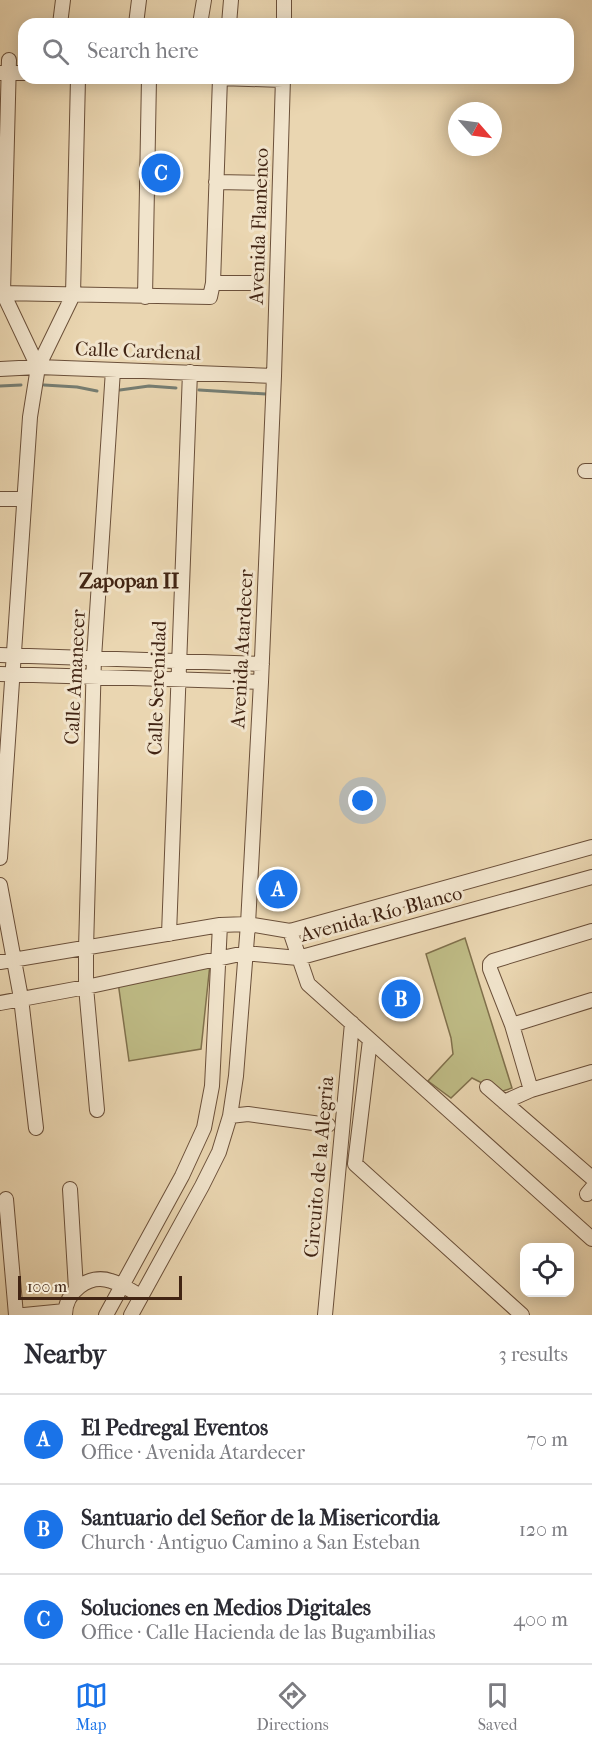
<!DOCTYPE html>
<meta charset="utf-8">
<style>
body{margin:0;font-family:"IM FELL French Canon",serif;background:#f7f7f7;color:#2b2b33}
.controls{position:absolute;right:18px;bottom:18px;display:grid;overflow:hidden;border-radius:12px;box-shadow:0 3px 15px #0003}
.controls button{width:54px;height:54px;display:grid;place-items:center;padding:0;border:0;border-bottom:2px solid #e1e1e2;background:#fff;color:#2b2b33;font:30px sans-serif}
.compass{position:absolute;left:448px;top:102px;width:54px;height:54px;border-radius:50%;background:#fff;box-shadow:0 3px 15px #0003;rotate:118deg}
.scale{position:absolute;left:18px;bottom:15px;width:164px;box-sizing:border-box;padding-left:6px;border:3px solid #412413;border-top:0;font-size:16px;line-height:21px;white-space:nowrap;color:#412413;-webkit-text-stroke:4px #f1e4cc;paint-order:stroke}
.you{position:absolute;left:363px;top:801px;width:21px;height:21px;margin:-15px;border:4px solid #fff;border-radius:50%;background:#1a73e8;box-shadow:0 0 0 9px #1a73e833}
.badge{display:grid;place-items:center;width:39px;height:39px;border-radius:50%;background:#1a73e8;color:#fff;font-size:20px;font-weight:700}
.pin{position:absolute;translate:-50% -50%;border:3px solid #fff;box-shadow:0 2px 6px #0006}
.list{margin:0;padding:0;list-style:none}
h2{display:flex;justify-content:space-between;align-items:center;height:78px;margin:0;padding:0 24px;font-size:26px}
h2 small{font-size:20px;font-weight:400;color:#7c7c81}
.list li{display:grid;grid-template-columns:39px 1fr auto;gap:18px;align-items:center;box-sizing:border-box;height:90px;padding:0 24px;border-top:2px solid #e1e1e2}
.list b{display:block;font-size:22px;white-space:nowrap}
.list p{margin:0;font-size:20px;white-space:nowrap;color:#7c7c81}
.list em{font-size:20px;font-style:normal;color:#7c7c81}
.icon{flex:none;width:33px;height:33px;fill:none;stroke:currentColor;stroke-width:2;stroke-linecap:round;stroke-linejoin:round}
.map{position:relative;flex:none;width:592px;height:1315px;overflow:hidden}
.search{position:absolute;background:#fff;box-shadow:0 3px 15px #0003;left:18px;right:18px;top:18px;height:66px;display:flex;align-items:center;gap:15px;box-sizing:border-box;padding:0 21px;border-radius:18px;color:#7c7c81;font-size:22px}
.sheet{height:348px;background:#fff}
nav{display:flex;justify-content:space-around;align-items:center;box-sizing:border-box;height:84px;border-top:2px solid #e1e1e2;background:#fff;font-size:16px;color:#7c7c81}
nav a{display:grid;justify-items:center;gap:3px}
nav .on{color:#1a73e8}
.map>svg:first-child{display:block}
</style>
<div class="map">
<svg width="592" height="1315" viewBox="0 0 592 1315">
<rect width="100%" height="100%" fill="#ead6b1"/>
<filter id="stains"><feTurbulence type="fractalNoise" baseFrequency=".00333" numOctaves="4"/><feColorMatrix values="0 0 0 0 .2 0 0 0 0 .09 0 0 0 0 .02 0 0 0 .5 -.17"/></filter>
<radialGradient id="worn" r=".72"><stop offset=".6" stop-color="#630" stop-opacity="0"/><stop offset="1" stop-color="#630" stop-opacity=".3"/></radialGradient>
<path fill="#bfbc86" stroke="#80704c" stroke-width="1.5" d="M465,938L512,1088L500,1092L472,1078L451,1098L428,1081L453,1054L451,1038L426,954Z
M210,964L201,1049L129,1061L118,982Z"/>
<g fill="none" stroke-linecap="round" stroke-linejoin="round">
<path stroke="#767d72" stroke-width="3" d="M44,385L77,387L97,391
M0,386L21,385
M120,390L149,386L176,388
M199,390L266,394"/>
<g stroke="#6b503a" stroke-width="16">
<path id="minor" d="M60,24L63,0
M136,24L139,0
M200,24L204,0
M229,24L231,0
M284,24V0
M9,60L3,293L38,367
M0,73H24
M219,78L283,80
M216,182L262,183
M213,283H255
M0,293L210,297L213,283L220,78
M145,297L149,78
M0,369L38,367L274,376
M585,471H592
M0,499H23
M0,655L262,664
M0,674L261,682
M0,858L30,417L38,367L73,295L78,78
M0,885L21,998L36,1128
M290,931L308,984L592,1239
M169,934L190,372
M0,962L220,925L248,924L290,931L592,847
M0,1003L86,987L245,953L298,958L592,877
M512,1025L592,1000
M370,1040L355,1164L522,1315
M487,1087L592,1178
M531,1090L512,1025L490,969V964L493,961L592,931
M504,1102L531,1090L592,1072
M97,1110L86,987V949L94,658L113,370
M230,1116L248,1114L328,1125
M70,1189L76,1289
M587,1194L592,1188
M6,1199L16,1315
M24,1315L65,1311
M65,1315C65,1292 89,1273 111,1281C122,1284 131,1291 141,1296
M106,1315L182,1176L204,1128L212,1086L220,925
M131,1315L202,1186L219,1152L230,1116L236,1076L248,924L261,682L274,376L283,78
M325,1315L352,1023"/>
</g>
<use href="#minor" stroke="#f1e4cc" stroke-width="14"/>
</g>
<g text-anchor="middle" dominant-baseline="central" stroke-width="6" stroke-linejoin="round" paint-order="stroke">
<g font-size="20" fill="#412413" stroke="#f1e4cc">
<text transform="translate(259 226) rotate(-88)">Avenida Flamenco</text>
<text transform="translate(138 351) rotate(2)">Calle Cardenal</text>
<text transform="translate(242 649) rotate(-87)">Avenida Atardecer</text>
<text transform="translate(75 677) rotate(-87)">Calle Amanecer</text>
<text transform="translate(157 688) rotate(-88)">Calle Serenidad</text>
<text transform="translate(381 914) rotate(-15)">Avenida Río Blanco</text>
<text transform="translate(319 1167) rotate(-85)">Circuito de la Alegria</text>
</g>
<g font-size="21" font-weight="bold" fill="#412413" stroke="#f1e4cc">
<text x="129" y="581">Zapopan II</text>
</g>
</g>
<rect width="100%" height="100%" filter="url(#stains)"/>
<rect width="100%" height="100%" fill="url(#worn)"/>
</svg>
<div class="controls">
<button><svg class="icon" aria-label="locate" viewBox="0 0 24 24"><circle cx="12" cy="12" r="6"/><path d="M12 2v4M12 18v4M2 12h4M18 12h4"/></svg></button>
</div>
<svg class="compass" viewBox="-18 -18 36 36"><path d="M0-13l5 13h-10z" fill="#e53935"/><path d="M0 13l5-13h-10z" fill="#7c7c81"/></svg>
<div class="scale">100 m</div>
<div class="you"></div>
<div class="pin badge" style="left:278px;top:889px">A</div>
<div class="pin badge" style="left:401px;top:999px">B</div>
<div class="pin badge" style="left:161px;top:173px">C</div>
<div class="search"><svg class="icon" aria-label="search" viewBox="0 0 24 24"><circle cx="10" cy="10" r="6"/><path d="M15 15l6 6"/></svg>Search here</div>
</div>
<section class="sheet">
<h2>Nearby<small>3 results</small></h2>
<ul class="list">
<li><span class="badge">A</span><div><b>El Pedregal Eventos</b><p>Office · Avenida Atardecer</p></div><em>70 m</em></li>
<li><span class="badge">B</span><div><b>Santuario del Señor de la Misericordia</b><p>Church · Antiguo Camino a San Esteban</p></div><em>120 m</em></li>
<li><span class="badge">C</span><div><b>Soluciones en Medios Digitales</b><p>Office · Calle Hacienda de las Bugambilias</p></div><em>400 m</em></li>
</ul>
</section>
<nav>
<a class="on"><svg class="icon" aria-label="map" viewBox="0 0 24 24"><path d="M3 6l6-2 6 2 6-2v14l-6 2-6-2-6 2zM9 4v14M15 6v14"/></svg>Map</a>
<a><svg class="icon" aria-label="directions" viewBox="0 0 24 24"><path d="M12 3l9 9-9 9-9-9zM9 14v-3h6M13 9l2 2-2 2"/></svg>Directions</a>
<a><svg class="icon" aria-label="saved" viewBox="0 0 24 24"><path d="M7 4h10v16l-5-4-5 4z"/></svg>Saved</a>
</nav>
